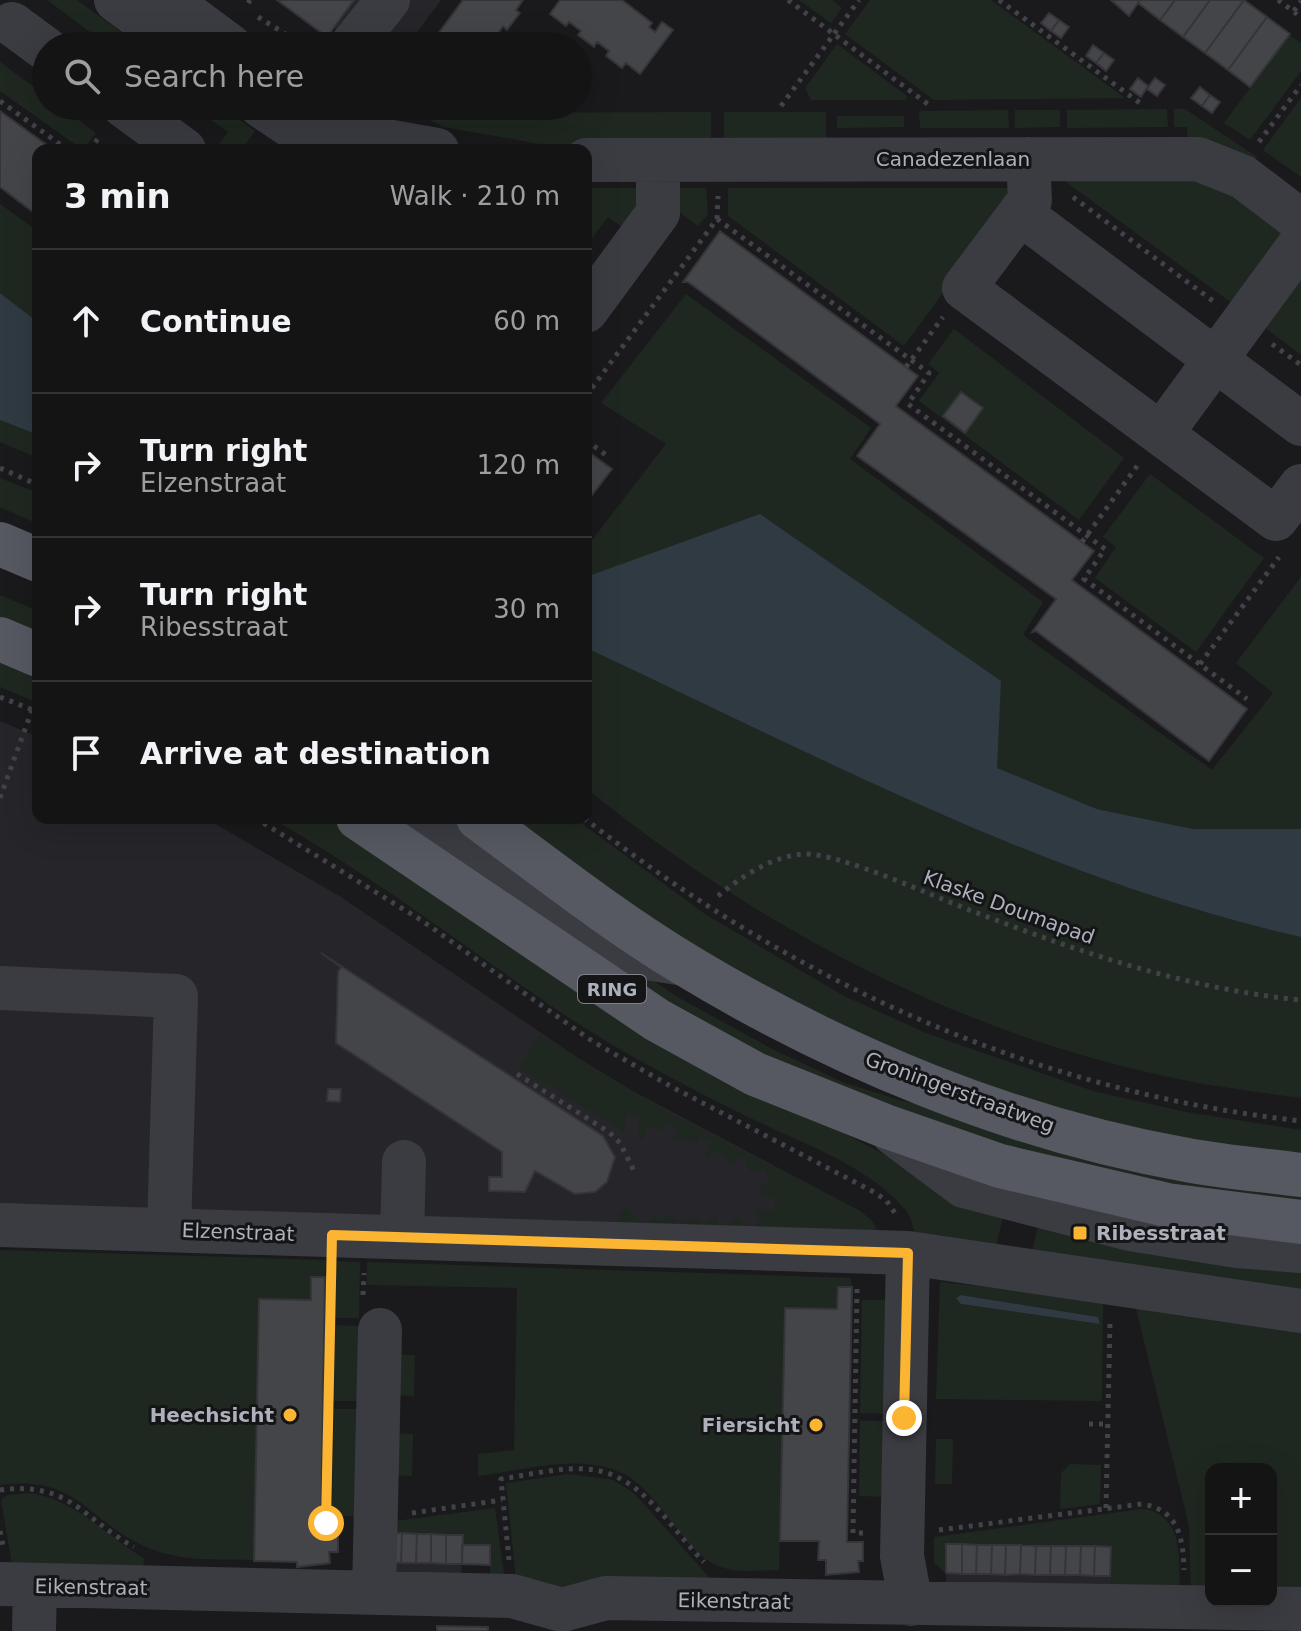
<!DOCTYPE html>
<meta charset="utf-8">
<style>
body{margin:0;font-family:"DejaVu Sans",sans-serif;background:#1d1d1e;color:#f1f3f6}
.controls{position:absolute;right:24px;bottom:24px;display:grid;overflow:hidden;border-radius:16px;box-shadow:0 8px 32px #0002}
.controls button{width:72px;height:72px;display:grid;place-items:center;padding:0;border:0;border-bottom:2px solid #333334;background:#141415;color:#f1f3f6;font:40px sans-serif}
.stop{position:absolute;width:24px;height:24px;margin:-18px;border:6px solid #fcb433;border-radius:50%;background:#fff}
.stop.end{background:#fcb433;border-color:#fff;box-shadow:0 2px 8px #0008}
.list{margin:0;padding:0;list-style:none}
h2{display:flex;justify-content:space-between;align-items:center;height:104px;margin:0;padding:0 32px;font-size:34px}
h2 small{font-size:26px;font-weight:400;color:#9d9ea0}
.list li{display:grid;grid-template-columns:52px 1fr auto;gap:24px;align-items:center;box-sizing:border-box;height:144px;padding:0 32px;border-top:2px solid #333334}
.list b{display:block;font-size:30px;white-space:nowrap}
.list p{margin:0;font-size:26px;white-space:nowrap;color:#9d9ea0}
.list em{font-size:26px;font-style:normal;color:#9d9ea0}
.icon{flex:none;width:44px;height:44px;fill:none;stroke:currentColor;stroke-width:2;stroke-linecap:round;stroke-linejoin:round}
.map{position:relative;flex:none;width:1301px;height:1631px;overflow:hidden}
.search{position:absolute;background:#141415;box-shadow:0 8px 32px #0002;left:32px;top:32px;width:560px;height:88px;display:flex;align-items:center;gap:20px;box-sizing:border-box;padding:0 28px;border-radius:44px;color:#9d9ea0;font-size:30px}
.panel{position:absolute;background:#141415;box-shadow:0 8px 32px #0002;left:32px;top:144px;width:560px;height:680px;border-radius:16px}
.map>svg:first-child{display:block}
</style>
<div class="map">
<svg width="1301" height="1631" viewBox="0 0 1301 1631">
<rect width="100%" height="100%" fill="#1a1a1c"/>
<path fill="#26262a" d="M296,0H441L407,46H359Z
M0,721L38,737V818H205L341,897L606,1077L860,1211L872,1221L882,1239L0,1211Z
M388,1533L463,1534L461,1580L386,1577Z
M946,1544L1111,1546L1110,1589L946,1586Z"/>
<path fill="#1f2820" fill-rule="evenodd" d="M47,0H77L136,43L109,46Z
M799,0H832L842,8L831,23Z
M870,0H991L1125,98L934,100L845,34Z
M1289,35L1301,43V71L1250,140L1224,123Z
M837,44L907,96L906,100H811L805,88Z
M0,62L46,96V106H59L96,133L83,150L0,91Z
M1301,98V177L1263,150Z
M191,106H221L255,131L241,150H215L228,132Z
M1167,109L1168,127L1067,128V110Z
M1174,109H1185L1257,157L1250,166L1188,144L1187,127H1174Z
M1008,110L1009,128H920L919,111Z
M1015,110H1060V127L1015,128Z
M711,112V145L551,146L444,127L415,113Z
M724,112H826V145H724Z
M837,116H904V127L837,128Z
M1055,174L1201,176L1286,230L1236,306Z
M586,188H646L626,230L608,217L586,246Z
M669,188H706L708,214L698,226L671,206Z
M728,188H1014L1013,197L904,346L728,216Z
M0,204L38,231V322L0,293Z
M1301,269V355L1260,324Z
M686,294L871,428L850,459L1043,602L1023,635L1212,770L1273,693L1236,663L1301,577V829H1193L1097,809L997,768L599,574L586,577V536L592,540L666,444L601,403Z
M954,329L1124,458L1079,520L919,401L939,373L928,364Z
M0,420L38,435V458L0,442Z
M1150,474L1264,558L1196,652L1095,578L1116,547L1103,537Z
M0,478L38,493V524L0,507Z
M0,595L38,611V637L0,622Z
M586,648C819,756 1049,881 1301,937V1098C1267,1093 1232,1089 1199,1083C972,1041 763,932 586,788Z
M0,657L38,672V703L0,687Z
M270,818H328L834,1128L1003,1217L995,1250L916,1237C913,1228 911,1216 905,1209C870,1169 813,1147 765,1125C696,1092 627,1056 563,1014C466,948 373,875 270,818Z
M392,818H405L681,999L776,1051L845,1083L899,1100L1301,1190V1203L1201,1192L1040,1159L830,1088L676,1010Z
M514,818H574L705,914L844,996L926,1033L1093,1091L1186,1112L1301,1130V1157L1145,1134L1022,1101L810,1015L678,940Z
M539,1034L664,1110L860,1211L872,1221L882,1239L611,1227L626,1207L643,1225L655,1216L658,1221L673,1213L678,1225L695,1216L703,1226L715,1216L721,1229L738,1217L751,1230L761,1220L755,1215L757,1207L772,1212L776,1200L758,1193L761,1185L769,1182L765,1170L750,1173L744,1156L729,1164L718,1150L708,1158L705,1156L711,1143L700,1137L696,1144L681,1136L679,1140L674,1138L677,1127L665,1123L662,1130L647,1126L643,1140H638L639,1115L626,1114L624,1132L518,1067Z
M1038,1227L1301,1260V1300L1031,1255Z
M0,1250L326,1260L325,1277L311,1278V1300H259L254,1560C216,1559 179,1562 144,1546C85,1519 78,1475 0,1485Z
M336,1261L360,1262L359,1318H335Z
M367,1262L851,1278L852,1287H838L837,1309H785L779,1570C762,1570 741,1573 724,1568C681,1556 662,1488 617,1471C575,1454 521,1471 478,1476V1454L514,1450L517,1288L367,1285Z
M940,1282L1103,1299L1102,1401L936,1399ZM961,1295L1098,1317L1100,1324L961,1304Z
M862,1300H892L890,1414L860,1413Z
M1134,1300L1301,1328V1594H1271V1469H1211V1593H1191L1189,1526Z
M335,1325L359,1326L357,1401H334Z
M391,1354L415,1355L414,1396L390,1395Z
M334,1409H357L355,1516H332Z
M860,1421H890L889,1497L859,1496Z
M389,1433L413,1434L412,1476L388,1475Z
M936,1439H953L952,1484H935Z
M1070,1464L1101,1465L1100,1504L1060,1509L1061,1473Z
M569,1474L613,1480L634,1493L716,1585L577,1593L516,1581L506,1483Z
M29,1493C76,1499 105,1536 144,1558L143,1574L13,1570L1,1500L8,1495Z
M495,1508L505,1581H490V1545L462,1544V1534L387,1533V1522Z
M1142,1509C1185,1514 1179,1561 1180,1593L1110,1591V1546L947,1544L946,1573L934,1563V1537Z"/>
<path fill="#2f3a42" d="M0,293L38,322V435L0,420Z
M760,514L1001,681L997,768L1097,809L1193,829H1301V937C1049,881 819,756 586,648V577Z
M961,1295L1098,1317L1100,1324L961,1304L956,1298Z"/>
<path fill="#444549" stroke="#343439" stroke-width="2" d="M277,0H354L327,37Z
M463,0H523L516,10L520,13L507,30L503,26L495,38L499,41L495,46H429Z
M560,0H622L652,23L649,27L655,32L662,22L673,30L640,74L626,63L622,68L606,56L609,51L597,42L594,47L578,35L581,31L569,22L566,26L550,14Z
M1111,0H1140L1129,16Z
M1140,0H1175L1160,20L1138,3Z
M1175,0H1210L1183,37L1160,20Z
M1210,0H1244L1205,53L1183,37Z
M1244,0L1267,17L1228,70L1205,53Z
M1049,13L1059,20L1051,31L1041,23Z
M1267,17L1290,34L1250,87L1228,70Z
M1059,20L1069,27L1061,38L1051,31Z
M1093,45L1104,53L1096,63L1086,56Z
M1104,53L1114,60L1106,71L1096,63Z
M1138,78L1148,86L1141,97L1130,89Z
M1155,78L1165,85L1157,96L1147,89Z
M1200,87L1210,95L1202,106L1191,98Z
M1210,95L1220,102L1212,113L1202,106Z
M0,111L54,150H38V216L0,187Z
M720,231L918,376L896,406L1094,551L1072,580L1247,709L1209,761L1036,631L1032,632L1056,599L857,456L880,424L688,282H683Z
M961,392L983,408L965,433L943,416Z
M586,450L612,469L586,503Z
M321,953L603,1136L615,1157L607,1182L595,1192L575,1194L535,1171L525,1192L489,1191V1177H502V1152L336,1043L338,972L341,967Z
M328,1089H341L340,1102L327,1101Z
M311,1277H325L321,1531L338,1532V1552H329L330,1563L297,1567V1562L254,1561L259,1299L311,1300Z
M838,1287H852L847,1542H863V1561H858L859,1572L826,1575V1560H818L819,1541H780L785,1308L837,1309Z
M387,1533H402L401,1563L387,1562Z
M402,1533L417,1534L416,1563H401Z
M417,1534H431V1563H416Z
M431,1534L446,1535V1564L431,1563Z
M446,1535H463L462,1564H446Z
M946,1544H962V1574L946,1573Z
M962,1544L977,1545L976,1574H962Z
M462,1545H490V1565L462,1564Z
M977,1545H992L991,1574H976Z
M992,1545H1006L1005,1575L991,1574Z
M1006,1545H1021L1020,1574L1005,1575Z
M1021,1545L1036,1546L1035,1575L1020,1574Z
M1036,1546H1051L1050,1575H1035Z
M1051,1546H1066L1065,1575H1050Z
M1066,1546H1081L1080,1575H1065Z
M1081,1546H1095L1094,1576L1080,1575Z
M1095,1546L1111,1547L1110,1576H1094Z
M437,1626L488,1627V1631H437Z"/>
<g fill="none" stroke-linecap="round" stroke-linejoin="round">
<path stroke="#414349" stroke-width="5" stroke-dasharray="4 6" stroke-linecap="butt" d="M788,0L929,105
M999,0L1140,103
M1278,0L1301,17
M248,3L250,0
M1294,11L1301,1
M258,17L305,46
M0,101L68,150
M781,106L859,0
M1259,142L1301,85
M89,150L101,135
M1073,197L1213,301
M717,219L929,373L908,404L1105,549L1084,579L1247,699
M1272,344L1301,365
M906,367L943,317
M586,396L717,219L718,196
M586,440L610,458
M0,468L38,485
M1082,542L1140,462
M1200,664L1279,557
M0,697L38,712
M0,798L32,710
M255,818L421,920L592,1041L672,1087L872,1191L886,1200L897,1216
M584,818C796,983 1032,1091 1301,1121
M718,896C741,877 773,855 805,854C839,853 935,897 972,911C1079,952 1187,989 1301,1000
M517,1074L609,1132L620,1143L634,1171
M331,1272L326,1523H337
M857,1289L853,1533H867
M363,1295L364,1273
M1089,1424H1107
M0,1490C69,1481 82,1518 134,1547
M1106,1508L1110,1321
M412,1513L502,1500
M939,1530L1142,1504C1179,1510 1183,1538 1184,1570
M0,1531L3,1546
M509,1560L501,1479C529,1475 559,1467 587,1469C641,1473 669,1527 704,1562"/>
<path stroke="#3b3c42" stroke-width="44" d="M116,0L178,46
M168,0L230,46
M12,24L46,49
M351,46L388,0
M124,106L184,150
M261,106L327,150
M311,106L369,138L437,150
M1028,159L1030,200L964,288L1276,519L1301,486
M586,160L1198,159L1243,177L1301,221
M1020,213L1301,424
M586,311L658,213V160
M1161,434L1301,243
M422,818L627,955L685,964
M0,988L176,996L169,1230
M893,1133L964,1186L1130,1229L1237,1246L1301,1251
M0,1225L908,1253L1301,1311
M402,1237L404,1162
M908,1253L902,1556L911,1604
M0,1584L512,1596L562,1610L606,1598L1301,1609
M374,1593L380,1330
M34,1631L35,1585"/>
<path stroke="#565961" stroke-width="44" d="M0,544L38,560
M0,639L38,655
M358,818L657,1020L755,1074L885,1126L1000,1166L1167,1205L1301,1222
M478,818C546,868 613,921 686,965C838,1057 1011,1129 1187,1160C1224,1167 1263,1170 1301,1175"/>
</g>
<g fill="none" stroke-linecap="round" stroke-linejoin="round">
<path stroke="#fcb433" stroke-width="10" d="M326,1523L332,1235L908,1253L904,1418"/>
</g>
<g fill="#fcb433" stroke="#151517" stroke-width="3">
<rect x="1072" y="1225" width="16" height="16" rx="4"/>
<circle cx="290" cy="1415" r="8"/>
<circle cx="816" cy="1425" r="8"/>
</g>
<g text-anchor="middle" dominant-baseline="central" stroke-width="6" stroke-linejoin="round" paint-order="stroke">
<rect fill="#151517" stroke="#7f828a" stroke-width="2" x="578" y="975" width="68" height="28" rx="6"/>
<g font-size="18" font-weight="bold" fill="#acb1bc">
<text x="612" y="989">RING</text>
</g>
<g font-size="20" fill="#acb1bc" stroke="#151517">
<text x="953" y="159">Canadezenlaan</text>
<text transform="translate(1009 907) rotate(20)">Klaske Doumapad</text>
<text transform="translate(960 1092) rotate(20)">Groningerstraatweg</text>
<text transform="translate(238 1232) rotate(2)">Elzenstraat</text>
<text transform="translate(91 1587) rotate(1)">Eikenstraat</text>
<text transform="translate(734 1601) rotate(1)">Eikenstraat</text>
</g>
<g font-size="20" font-weight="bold" fill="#acb1bc" stroke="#151517" text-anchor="end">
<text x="1096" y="1233" text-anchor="start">Ribesstraat</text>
<text x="274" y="1415">Heechsicht</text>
<text x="800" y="1425">Fiersicht</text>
</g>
</g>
</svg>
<div class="controls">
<button>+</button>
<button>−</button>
</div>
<div class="stop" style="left:326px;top:1523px"></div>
<div class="stop end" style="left:904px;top:1418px"></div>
<div class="search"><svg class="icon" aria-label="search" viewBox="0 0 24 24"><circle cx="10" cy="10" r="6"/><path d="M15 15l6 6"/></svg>Search here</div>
<section class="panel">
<h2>3 min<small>Walk · 210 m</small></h2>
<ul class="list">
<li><svg class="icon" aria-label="ahead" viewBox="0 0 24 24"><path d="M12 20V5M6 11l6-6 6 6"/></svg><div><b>Continue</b></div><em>60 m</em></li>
<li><svg class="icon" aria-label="right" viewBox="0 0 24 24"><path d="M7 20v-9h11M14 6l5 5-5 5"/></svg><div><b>Turn right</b><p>Elzenstraat</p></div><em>120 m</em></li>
<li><svg class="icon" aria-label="right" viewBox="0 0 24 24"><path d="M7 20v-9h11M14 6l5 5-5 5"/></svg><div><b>Turn right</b><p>Ribesstraat</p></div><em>30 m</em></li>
<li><svg class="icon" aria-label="arrive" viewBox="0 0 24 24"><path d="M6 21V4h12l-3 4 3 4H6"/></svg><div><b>Arrive at destination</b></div></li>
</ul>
</section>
</div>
